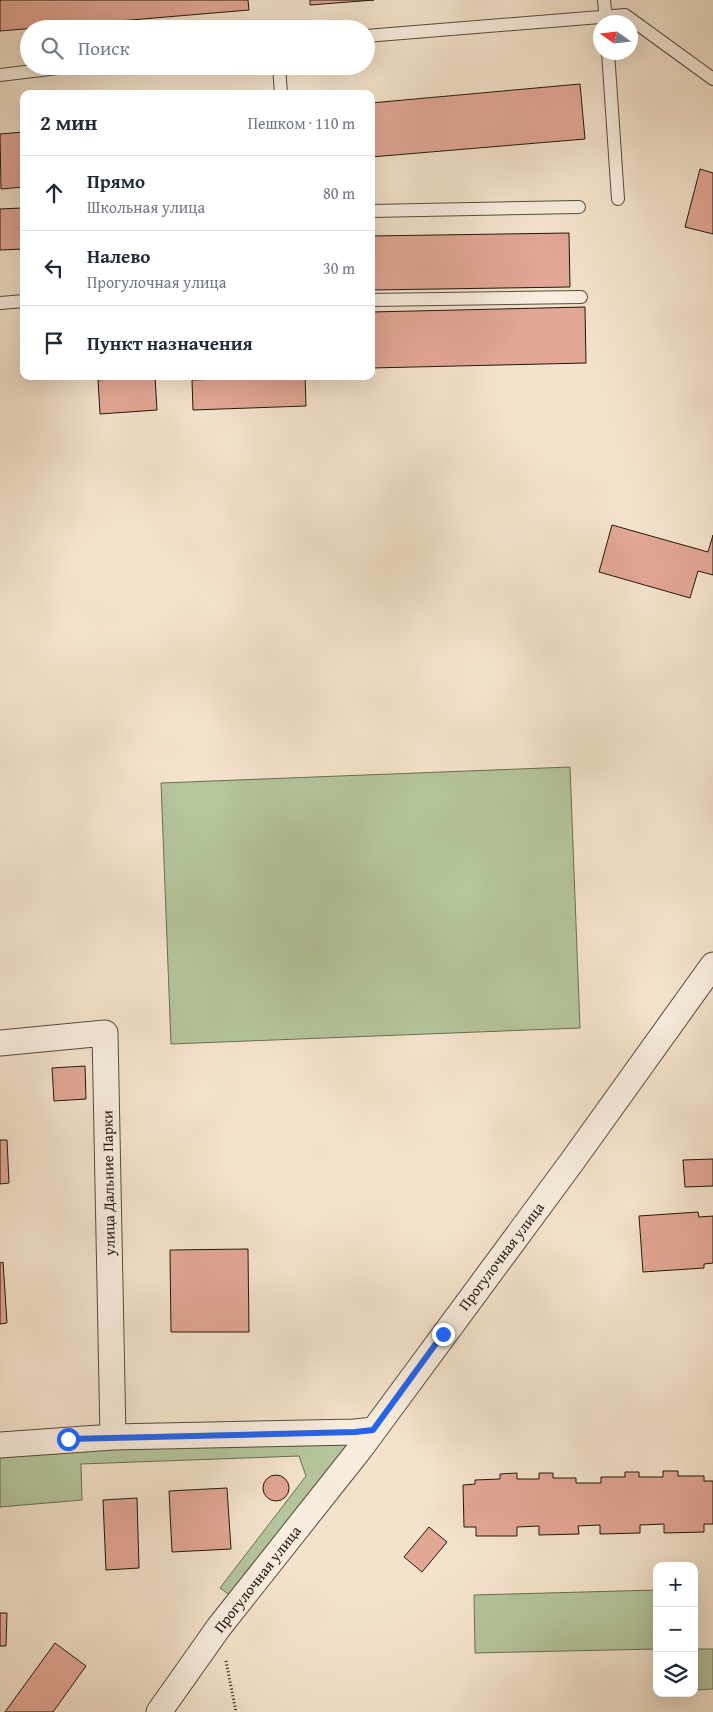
<!DOCTYPE html>
<html lang="ru">
<meta charset="utf-8">
<style>
body{margin:0;font-family:"Gentium Book Plus",serif;background:#f6f6f7;color:#1f2937}
.controls{position:absolute;right:15px;bottom:15px;display:grid;overflow:hidden;border-radius:10px;box-shadow:0 5px 20px #0002}
.controls button{width:45px;height:45px;display:grid;place-items:center;padding:0;border:0;border-bottom:1px solid #e0e1e3;background:#fff;color:#1f2937;font:25px sans-serif}
.compass{position:absolute;left:593px;top:15px;width:45px;height:45px;border-radius:50%;background:#fff;box-shadow:0 5px 20px #0002;rotate:284deg}
.stop{position:absolute;width:15px;height:15px;margin:-11px;border:4px solid #2563eb;border-radius:50%;background:#fff}
.stop.end{background:#2563eb;border-color:#fff;box-shadow:0 1px 5px #0008}
.list{margin:0;padding:0;list-style:none}
h2{display:flex;justify-content:space-between;align-items:center;height:65px;margin:0;padding:0 20px;font-size:21px}
h2 small{font-size:16px;font-weight:400;color:#747a83}
.list li{display:grid;grid-template-columns:32px 1fr auto;gap:15px;align-items:center;box-sizing:border-box;height:75px;padding:0 20px;border-top:1px solid #e0e1e3}
.list b{display:block;font-size:19px;white-space:nowrap}
.list p{margin:0;font-size:16px;white-space:nowrap;color:#747a83}
.list em{font-size:16px;font-style:normal;color:#747a83}
.icon{flex:none;width:28px;height:28px;fill:none;stroke:currentColor;stroke-width:2;stroke-linecap:round;stroke-linejoin:round}
.map{position:relative;flex:none;width:713px;height:1712px;overflow:hidden}
.search{position:absolute;background:#fff;box-shadow:0 5px 20px #0002;left:20px;top:20px;width:355px;height:55px;display:flex;align-items:center;gap:12px;box-sizing:border-box;padding:0 18px;border-radius:28px;color:#747a83;font-size:19px}
.panel{position:absolute;background:#fff;box-shadow:0 5px 20px #0002;left:20px;top:90px;width:355px;height:290px;border-radius:10px}
.map>svg:first-child{display:block}
</style>
<div class="map">
<svg width="713" height="1712" viewBox="0 0 713 1712">
<rect width="100%" height="100%" fill="#f4e3cc"/>
<filter id="stains"><feTurbulence type="fractalNoise" baseFrequency=".004" numOctaves="4"/><feColorMatrix values="0 0 0 0 .2 0 0 0 0 .09 0 0 0 0 .02 0 0 0 .5 -.17"/></filter>
<radialGradient id="worn" r=".72"><stop offset=".6" stop-color="#630" stop-opacity="0"/><stop offset="1" stop-color="#630" stop-opacity=".3"/></radialGradient>
<path fill="#b5c59c" stroke="#6b6f55" d="M570,767L580,1028L171,1044L161,783Z
M364,1431L245,1606L220,1588L306,1476L299,1456L81,1464L82,1500L0,1507V1445Z
M657,1590V1649L475,1653L474,1595Z
M694,1649H713V1689L694,1690Z"/>
<path fill="#e2a795" stroke="#21190e" d="M0,0H248L249,10L0,31Z
M310,0H374L310,5Z
M580,84L585,139L371,157V103Z
M24,132V187L1,189L0,134Z
M700,169L713,173V234L685,227Z
M21,208L23,249L0,250V209Z
M569,233L570,287L371,290V236Z
M585,307L586,363L371,368V312Z
M155,376L157,410L100,414L98,380Z
M305,376L306,406L193,410L192,380Z
M612,525L708,552L713,535V575L698,571L690,598L599,572Z
M85,1066L86,1099L54,1101L52,1068Z
M0,1140H7L9,1183L0,1184Z
M713,1159V1186L685,1187L683,1160Z
M698,1212L699,1217L713,1216V1263L704,1264V1268L643,1272L639,1216Z
M248,1249L249,1332H171L170,1250Z
M3,1262L7,1323L0,1324V1263Z
M663,1471H678V1476H704V1481H713V1524H704V1532L664,1533V1524L640,1525V1533L600,1534V1525L578,1526L579,1534L539,1535V1526L517,1527V1536H476V1527H464L463,1485L475,1484V1480L500,1479V1474L517,1473V1479H539V1473H553V1478H576V1483H601V1477H625V1472H639V1477H663Z
M263 1488a13 13 0 1 1 26 0a13 13 0 1 1-26 0Z
M227,1488L231,1549L172,1552L169,1491Z
M137,1498L139,1568L106,1570L103,1500Z
M429,1527L447,1542L422,1572L404,1557Z
M0,1613H7L6,1646H0Z
M55,1643L86,1666L53,1712H5Z"/>
<g fill="none" stroke-linecap="round" stroke-linejoin="round">
<g stroke="#564c3e" stroke-width="14">
<path id="service" d="M604,0L606,22
M366,36L625,15L713,79
M608,52L618,199
M279,66L281,94
M0,75L74,66
M371,211L579,207
M371,300L581,297
M0,303L24,301"/>
</g>
<g stroke="#564c3e" stroke-width="27">
<path id="minor" d="M0,1043L105,1033L113,1437
M0,1445L113,1437L355,1432L373,1430
M159,1712L219,1627L360,1449L571,1163L713,965"/>
</g>
<path stroke="#21190e" stroke-width="3" stroke-dasharray="1 2.5" stroke-linecap="butt" d="M226,1661L236,1712"/>
<use href="#service" stroke="#f8edde" stroke-width="12"/>
<use href="#minor" stroke="#f8edde" stroke-width="25"/>
</g>
<g fill="none" stroke-linecap="round" stroke-linejoin="round">
<path stroke="#2563eb" stroke-width="6" d="M68,1439L355,1432L373,1430L443,1334"/>
</g>
<g text-anchor="middle" dominant-baseline="central" stroke-width="4" stroke-linejoin="round" paint-order="stroke">
<g font-size="15" fill="#21190e" stroke="#f8edde">
<text transform="translate(108 1183) rotate(-91)">улица Дальние Парки</text>
<text transform="translate(501 1256) rotate(-53)">Прогулочная улица</text>
<text transform="translate(257 1579) rotate(-52)">Прогулочная улица</text>
</g>
</g>
<rect width="100%" height="100%" filter="url(#stains)"/>
<rect width="100%" height="100%" fill="url(#worn)"/>
</svg>
<div class="controls">
<button>+</button>
<button>−</button>
<button><svg class="icon" aria-label="layers" viewBox="0 0 24 24"><path d="M12 4l9 5-9 5-9-5zM3 14l9 5 9-5"/></svg></button>
</div>
<svg class="compass" viewBox="-18 -18 36 36"><path d="M0-13l5 13h-10z" fill="#e53935"/><path d="M0 13l5-13h-10z" fill="#747a83"/></svg>
<div class="stop" style="left:68px;top:1439px"></div>
<div class="stop end" style="left:443px;top:1334px"></div>
<div class="search"><svg class="icon" aria-label="search" viewBox="0 0 24 24"><circle cx="10" cy="10" r="6"/><path d="M15 15l6 6"/></svg>Поиск</div>
<section class="panel">
<h2>2 мин<small>Пешком · 110 m</small></h2>
<ul class="list">
<li><svg class="icon" aria-label="ahead" viewBox="0 0 24 24"><path d="M12 20V5M6 11l6-6 6 6"/></svg><div><b>Прямо</b><p>Школьная улица</p></div><em>80 m</em></li>
<li><svg class="icon" aria-label="left" viewBox="0 0 24 24"><path d="M17 20v-9H6M10 6l-5 5 5 5"/></svg><div><b>Налево</b><p>Прогулочная улица</p></div><em>30 m</em></li>
<li><svg class="icon" aria-label="arrive" viewBox="0 0 24 24"><path d="M6 21V4h12l-3 4 3 4H6"/></svg><div><b>Пункт назначения</b></div></li>
</ul>
</section>
</div>
